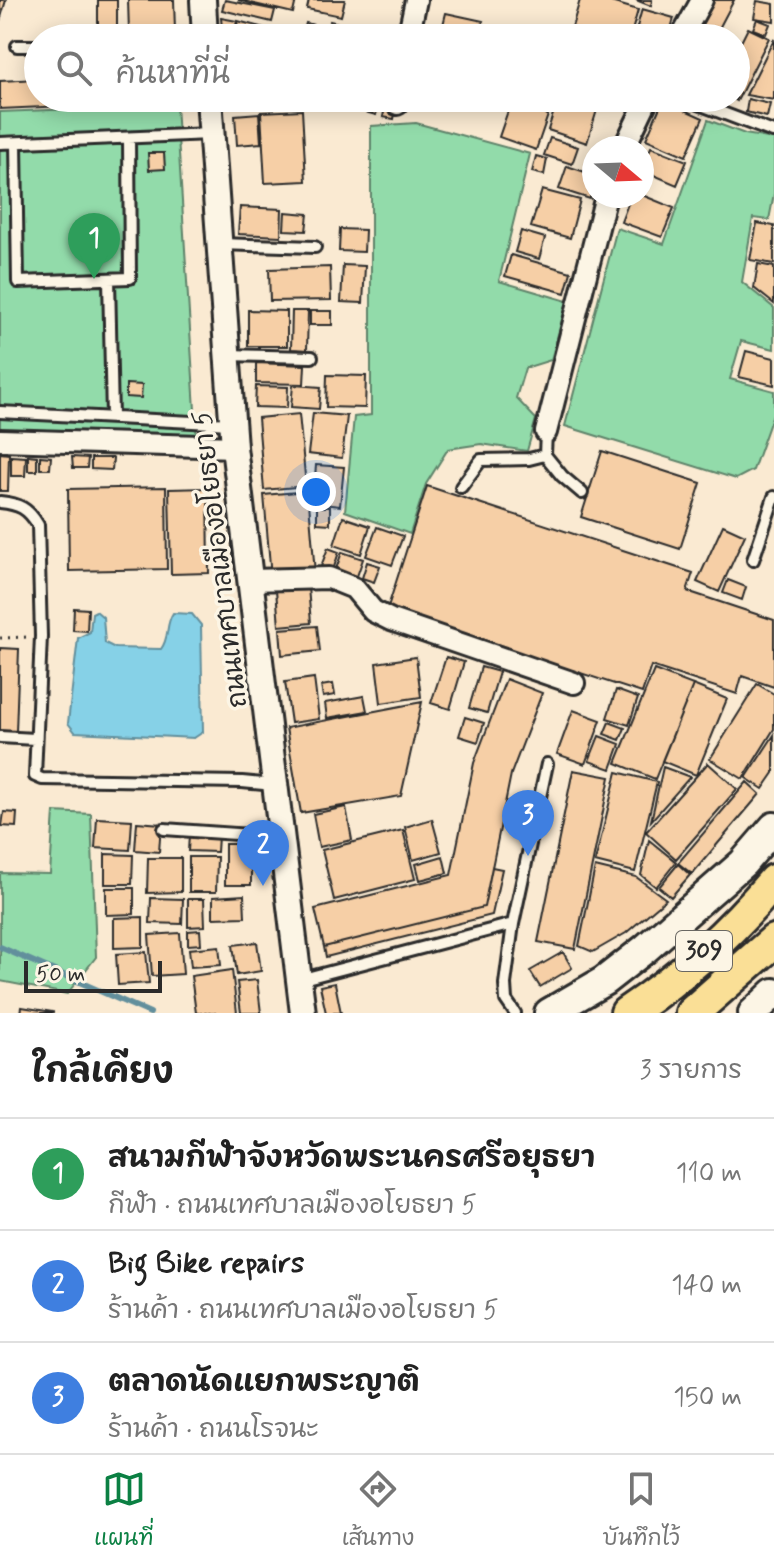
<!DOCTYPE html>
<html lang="th">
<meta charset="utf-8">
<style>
body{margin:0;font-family:Mynerve,"Playpen Sans Thai",sans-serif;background:#f2f2f2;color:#222}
.compass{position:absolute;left:582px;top:136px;width:72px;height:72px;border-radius:50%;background:#fff;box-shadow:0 4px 20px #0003;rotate:109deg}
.scale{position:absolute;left:24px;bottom:20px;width:138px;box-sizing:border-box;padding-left:8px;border:4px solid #2b2b2b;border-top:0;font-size:22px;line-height:28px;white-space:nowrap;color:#2b2b2b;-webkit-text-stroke:6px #fcf5e5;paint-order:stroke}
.you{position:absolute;left:316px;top:492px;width:28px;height:28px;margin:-20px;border:6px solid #fff;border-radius:50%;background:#1a73e8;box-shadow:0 0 0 12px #1a73e833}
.badge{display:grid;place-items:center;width:52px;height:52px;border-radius:50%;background:#0b8043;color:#fff;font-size:26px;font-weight:700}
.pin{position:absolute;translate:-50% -66px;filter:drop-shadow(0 2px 4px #0008)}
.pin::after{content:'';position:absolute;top:42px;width:28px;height:24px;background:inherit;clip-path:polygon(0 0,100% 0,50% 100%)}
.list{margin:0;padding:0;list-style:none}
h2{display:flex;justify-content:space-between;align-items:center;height:104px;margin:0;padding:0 32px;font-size:34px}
h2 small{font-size:26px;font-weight:400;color:#767676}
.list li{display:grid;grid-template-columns:52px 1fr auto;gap:24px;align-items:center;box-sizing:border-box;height:112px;padding:0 32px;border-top:2px solid #e0e0e0}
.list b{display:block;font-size:30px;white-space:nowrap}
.list p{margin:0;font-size:26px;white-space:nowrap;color:#767676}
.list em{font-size:26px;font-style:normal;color:#767676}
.icon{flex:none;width:44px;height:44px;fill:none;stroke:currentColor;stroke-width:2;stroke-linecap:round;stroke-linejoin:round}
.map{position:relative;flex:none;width:774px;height:1013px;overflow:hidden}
.search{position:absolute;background:#fff;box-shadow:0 4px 20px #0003;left:24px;right:24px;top:24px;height:88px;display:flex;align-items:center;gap:20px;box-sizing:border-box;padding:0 28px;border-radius:44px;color:#767676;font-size:30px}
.sheet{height:440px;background:#fff}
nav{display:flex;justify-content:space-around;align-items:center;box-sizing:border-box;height:112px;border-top:2px solid #e0e0e0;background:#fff;font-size:22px;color:#767676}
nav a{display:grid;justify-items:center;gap:4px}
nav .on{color:#0b8043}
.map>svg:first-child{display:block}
</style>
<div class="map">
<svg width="774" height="1013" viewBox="0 0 774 1013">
<rect width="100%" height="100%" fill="#faead2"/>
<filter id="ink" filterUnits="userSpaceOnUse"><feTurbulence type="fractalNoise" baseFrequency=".0125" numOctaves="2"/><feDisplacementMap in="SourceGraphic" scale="16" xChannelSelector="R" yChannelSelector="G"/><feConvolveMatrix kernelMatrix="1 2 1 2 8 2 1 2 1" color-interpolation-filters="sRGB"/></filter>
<g filter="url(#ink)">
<path fill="#92dbaa" stroke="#5e836a" stroke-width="2" d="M176,105L197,442L0,436V112Z
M708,120L745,134L774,139V194L769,220L753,218L742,282L774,308V349L741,341L730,379L774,391V411L753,470L736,479L565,426L617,228L664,244Z
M416,123L530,154L499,281L567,301L551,360L525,368L516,398L536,419L527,451L481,444L448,449L426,484L410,534L345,511L354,417L371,415V126Z
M54,812L91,814L96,957L67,994L0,981V873L50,874Z"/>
<path fill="#86d1e7" stroke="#628f9c" stroke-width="2" d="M96,611L103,617L105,643L115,648L161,649C170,637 165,625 173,613L192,614L201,625L203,732L194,738L75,732L68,723L78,638L90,632L92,613Z"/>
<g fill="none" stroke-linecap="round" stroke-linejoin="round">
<path stroke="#628f9c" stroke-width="6" d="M0,947L150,1013"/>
</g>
<path fill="#f6cfa6" stroke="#2b2b2b" stroke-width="2" d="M0,0H6L0,21Z
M98,0H117V31H98Z
M128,0H174L175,31L129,32Z
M225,0L275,10L272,22L222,10Z
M238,0H296L293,13Z
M309,0H345L341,16L307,9Z
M580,0H604L638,10L630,38H607L572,27Z
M636,0H652L651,6Z
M712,0H734L714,38H692Z
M757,1L774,4V21L754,18Z
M642,9L674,18L669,36L637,27Z
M446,13L483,21L479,38H462L441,33Z
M221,18L237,21L233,38H223Z
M757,19L770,24L766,34L753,29Z
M238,21L264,28L261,38H234Z
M330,21L354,27L351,38H326Z
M306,23L326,28L323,38H302Z
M276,28L292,32L290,38H273Z
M748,28L769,38L737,101L732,98H736V52Z
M571,30L586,35L585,38H568Z
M774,39V100L746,95Z
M38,79V98H88V105L0,109V81Z
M131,98H177V100L131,101Z
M262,98H279L277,104L262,100Z
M282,98H297L296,104L281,100Z
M344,98H380L376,115L342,106Z
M558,98L597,110L587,143L548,130Z
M748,99L770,104L767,117L746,112Z
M663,100L703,118L686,156L646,139Z
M511,102L548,115L536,150L499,137Z
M385,107L396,110L394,119L383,117Z
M302,110L306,181L265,183L261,112Z
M259,113L261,143L237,145L235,115Z
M550,138L578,147L572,164L544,155Z
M651,147L687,161L677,185L642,170Z
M148,153H164L165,169L149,170Z
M536,156L547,159L544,175L532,172Z
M567,166L594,175L590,199L559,189Z
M542,190L580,200L570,238L531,227Z
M642,195L674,208L662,237L621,222L631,196Z
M240,207L282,209L281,236L238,234Z
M285,212L308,214L306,231L284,230Z
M757,223L774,226V264L750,260Z
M340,229L365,230L364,252L339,251Z
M521,231L545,238L539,259L515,252Z
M511,255L571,272L565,293L505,276Z
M758,264L774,267V304L754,288Z
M343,265L365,266L363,303L341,302Z
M330,267L331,300L270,301L269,269Z
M248,310L287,311V346H248Z
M292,311H308L307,350L291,349Z
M310,311H332V325H310Z
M746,351L774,358V385L739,377Z
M256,363L305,365L304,384L256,383Z
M327,375L366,376L365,408L326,407Z
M126,384L142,385L141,398L126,397Z
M293,385L321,387L319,409L291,407Z
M256,386L288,387L287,408L255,407Z
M313,413L347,416L342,458L308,454Z
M299,414L306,486L264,490L258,418Z
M602,451L701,483L680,549L581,517Z
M0,453L9,454L8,491H0Z
M28,455L37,456V471H28Z
M11,456L26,457L25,476H11Z
M40,456L51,457L50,469H40Z
M72,457L88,458L87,468H73Z
M91,458H113L112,470L91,469Z
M316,465L344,467L340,506L313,503Z
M427,486L693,573L687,591L774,620V687L742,676L737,694L651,666L642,693L387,610Z
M166,487L167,569L69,571L68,489Z
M208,488L209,573L171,574L169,489Z
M308,491L315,573L271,577L264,495Z
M317,507H330V524L317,523Z
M343,517L370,526L361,554L334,545Z
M723,525L745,535L719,592L697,582Z
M377,527L403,536L392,565L366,556Z
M328,548L339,552L332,573L320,569Z
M342,552L363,559L356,579L335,572Z
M367,562L380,566L374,582L362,578Z
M728,580L746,587L742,600L723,593Z
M308,587L311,623L279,626L276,590Z
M74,608L88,609L87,631L73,630Z
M317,626L320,651L282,655L280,629Z
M0,648L19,649L16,732L0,731Z
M416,657L421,697L381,703L376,663Z
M446,657L464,662L450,709L431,703Z
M481,667L499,672L487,713L469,708Z
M654,670L693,685L655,779L616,763Z
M314,678L319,719L291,723L285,682Z
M506,679L542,693L511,774L484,907L324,947L315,909L451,875L474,763Z
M333,684L335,695L323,697L321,686Z
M757,684L774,694V729L743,779L710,759Z
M693,685L727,699L696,775L662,761Z
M616,690L638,698L629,725L607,718Z
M364,696L367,711L327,718L325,703Z
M422,702L401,796L301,813L286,728Z
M573,710L601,720L585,764L557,754Z
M465,717L484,723L478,742L459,736Z
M609,722L625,728L620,740L604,734Z
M774,735V773L763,789L746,778Z
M599,736L620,744L611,769L589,761Z
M708,763L737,789L676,859L646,832Z
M663,767L690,777L651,821Z
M573,770L610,777L575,949L538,942Z
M617,772L657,782L635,872L595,862Z
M747,782L760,794L692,874L678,863Z
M346,807L352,840L319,847L313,814Z
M4,812L17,813L16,827L2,826Z
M97,818L132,820L130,850L95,848Z
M432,819L441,852L413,860L405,827Z
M137,822L161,824L159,852L135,850Z
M403,830L415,879L334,900L322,850Z
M189,835L218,836L217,852L188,851Z
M649,840L676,862L656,887L641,875Z
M225,844H251V885H225Z
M105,854L133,855L132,884H105Z
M443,856L447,873L420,880L416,864Z
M189,857H217L216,892H189Z
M148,858H181V892L147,893Z
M678,864L690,875L671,897L659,887Z
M492,867L502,869L492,915L326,957L324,947L484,907Z
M595,867L636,877L666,899L626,933L593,952L579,946Z
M106,888H134V914L106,915Z
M244,895L245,917L213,918V897Z
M151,898L183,899L182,924L150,923Z
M188,899H204L205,926L188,927Z
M143,917V947L114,948V918Z
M200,930L201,944L188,945V931Z
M180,933L183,974L152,976L149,935Z
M257,942L261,971L237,975L233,945Z
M219,946L221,965L191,967L189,949Z
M146,952L149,983L118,985L116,954Z
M563,952L572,968L540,987L530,971Z
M232,970L237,1013H196L191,976Z
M257,980L261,1013H241L237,982Z
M335,983L341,1013H326L320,986Z
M22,1007L53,1012V1013H21Z"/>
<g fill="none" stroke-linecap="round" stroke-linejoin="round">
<g stroke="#2b2b2b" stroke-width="16">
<path id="service" d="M410,28L453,38
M17,46H38
M483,98L504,103
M683,98L773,132
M0,143L210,134
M16,143L18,282L130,278L129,138
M220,244L315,247
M109,279L112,418
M228,355L312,357
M0,412L231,424
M546,432L545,455L562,476L582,493
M461,487L481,460L529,459L545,455
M0,502C19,504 28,508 38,525L41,636L35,776L42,779L242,782L274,785
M753,560L774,497
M0,737L35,739
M164,829L280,837
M299,980L513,924
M515,1013L506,1000L505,984L513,924L547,764"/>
</g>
<g stroke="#2b2b2b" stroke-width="26">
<path id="minor" d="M408,38L416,0
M681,38L702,0
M397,104L398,98
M624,148L648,98
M546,432L606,196
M0,440L234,447
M251,580L329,578L354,588L373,611L391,620L574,683"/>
</g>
<g stroke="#2b2b2b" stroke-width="30">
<path id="tertiary" d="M203,0L205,38
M209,98L234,447L303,1013"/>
</g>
<g stroke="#2b2b2b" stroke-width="34">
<path id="secondary" d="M549,1013L604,981L645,949L743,863L774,827
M753,1013L774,993"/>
</g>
<g stroke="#2b2b2b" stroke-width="38">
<path id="primary" d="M627,1013C681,977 732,931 774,881
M692,1013L774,941"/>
</g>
<path stroke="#2b2b2b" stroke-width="3" stroke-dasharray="2 6" stroke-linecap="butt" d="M0,638L28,637"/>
<use href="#service" stroke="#fcf5e5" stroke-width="10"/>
<use href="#minor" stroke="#fcf5e5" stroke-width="20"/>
<use href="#tertiary" stroke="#fcf5e5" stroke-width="24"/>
<use href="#secondary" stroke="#fcf5e5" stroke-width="28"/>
<use href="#primary" stroke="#fadf96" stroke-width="32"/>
</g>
</g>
<g text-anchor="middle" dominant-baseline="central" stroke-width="7" stroke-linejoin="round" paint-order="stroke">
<rect fill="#fcf5e5" stroke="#6a6863" stroke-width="2" x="676" y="931" width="56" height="40" rx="6"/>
<g font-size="24" font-weight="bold" fill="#2b2b2b">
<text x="704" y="951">309</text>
</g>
<g font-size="26" fill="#2b2b2b" stroke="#fcf5e5">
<text transform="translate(221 559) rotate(-97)">ถนนเทศบาลเมืองอโยธยา 5</text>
</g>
</g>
</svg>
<svg class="compass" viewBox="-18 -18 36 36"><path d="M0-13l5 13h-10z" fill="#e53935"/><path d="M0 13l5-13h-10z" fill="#767676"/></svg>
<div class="scale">50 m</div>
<div class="you"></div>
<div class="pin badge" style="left:94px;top:279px;background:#2e9e5b">1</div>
<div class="pin badge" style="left:263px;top:886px;background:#3f7fe0">2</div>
<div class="pin badge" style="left:528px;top:856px;background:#3f7fe0">3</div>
<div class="search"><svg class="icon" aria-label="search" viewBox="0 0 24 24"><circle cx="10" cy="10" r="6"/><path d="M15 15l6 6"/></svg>ค้นหาที่นี่</div>
</div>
<section class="sheet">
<h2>ใกล้เคียง<small>3 รายการ</small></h2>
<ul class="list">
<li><span class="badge" style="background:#2e9e5b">1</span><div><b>สนามกีฬาจังหวัดพระนครศรีอยุธยา</b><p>กีฬา · ถนนเทศบาลเมืองอโยธยา 5</p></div><em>110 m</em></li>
<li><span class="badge" style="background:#3f7fe0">2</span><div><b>Big Bike repairs</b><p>ร้านค้า · ถนนเทศบาลเมืองอโยธยา 5</p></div><em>140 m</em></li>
<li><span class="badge" style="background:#3f7fe0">3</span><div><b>ตลาดนัดแยกพระญาติ</b><p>ร้านค้า · ถนนโรจนะ</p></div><em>150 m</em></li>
</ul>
</section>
<nav>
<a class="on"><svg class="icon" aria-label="map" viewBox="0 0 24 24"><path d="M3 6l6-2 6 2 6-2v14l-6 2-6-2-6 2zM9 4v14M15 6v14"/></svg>แผนที่</a>
<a><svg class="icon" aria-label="directions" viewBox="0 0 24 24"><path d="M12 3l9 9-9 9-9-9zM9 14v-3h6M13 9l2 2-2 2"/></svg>เส้นทาง</a>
<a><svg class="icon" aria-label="saved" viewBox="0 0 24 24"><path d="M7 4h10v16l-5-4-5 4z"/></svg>บันทึกไว้</a>
</nav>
